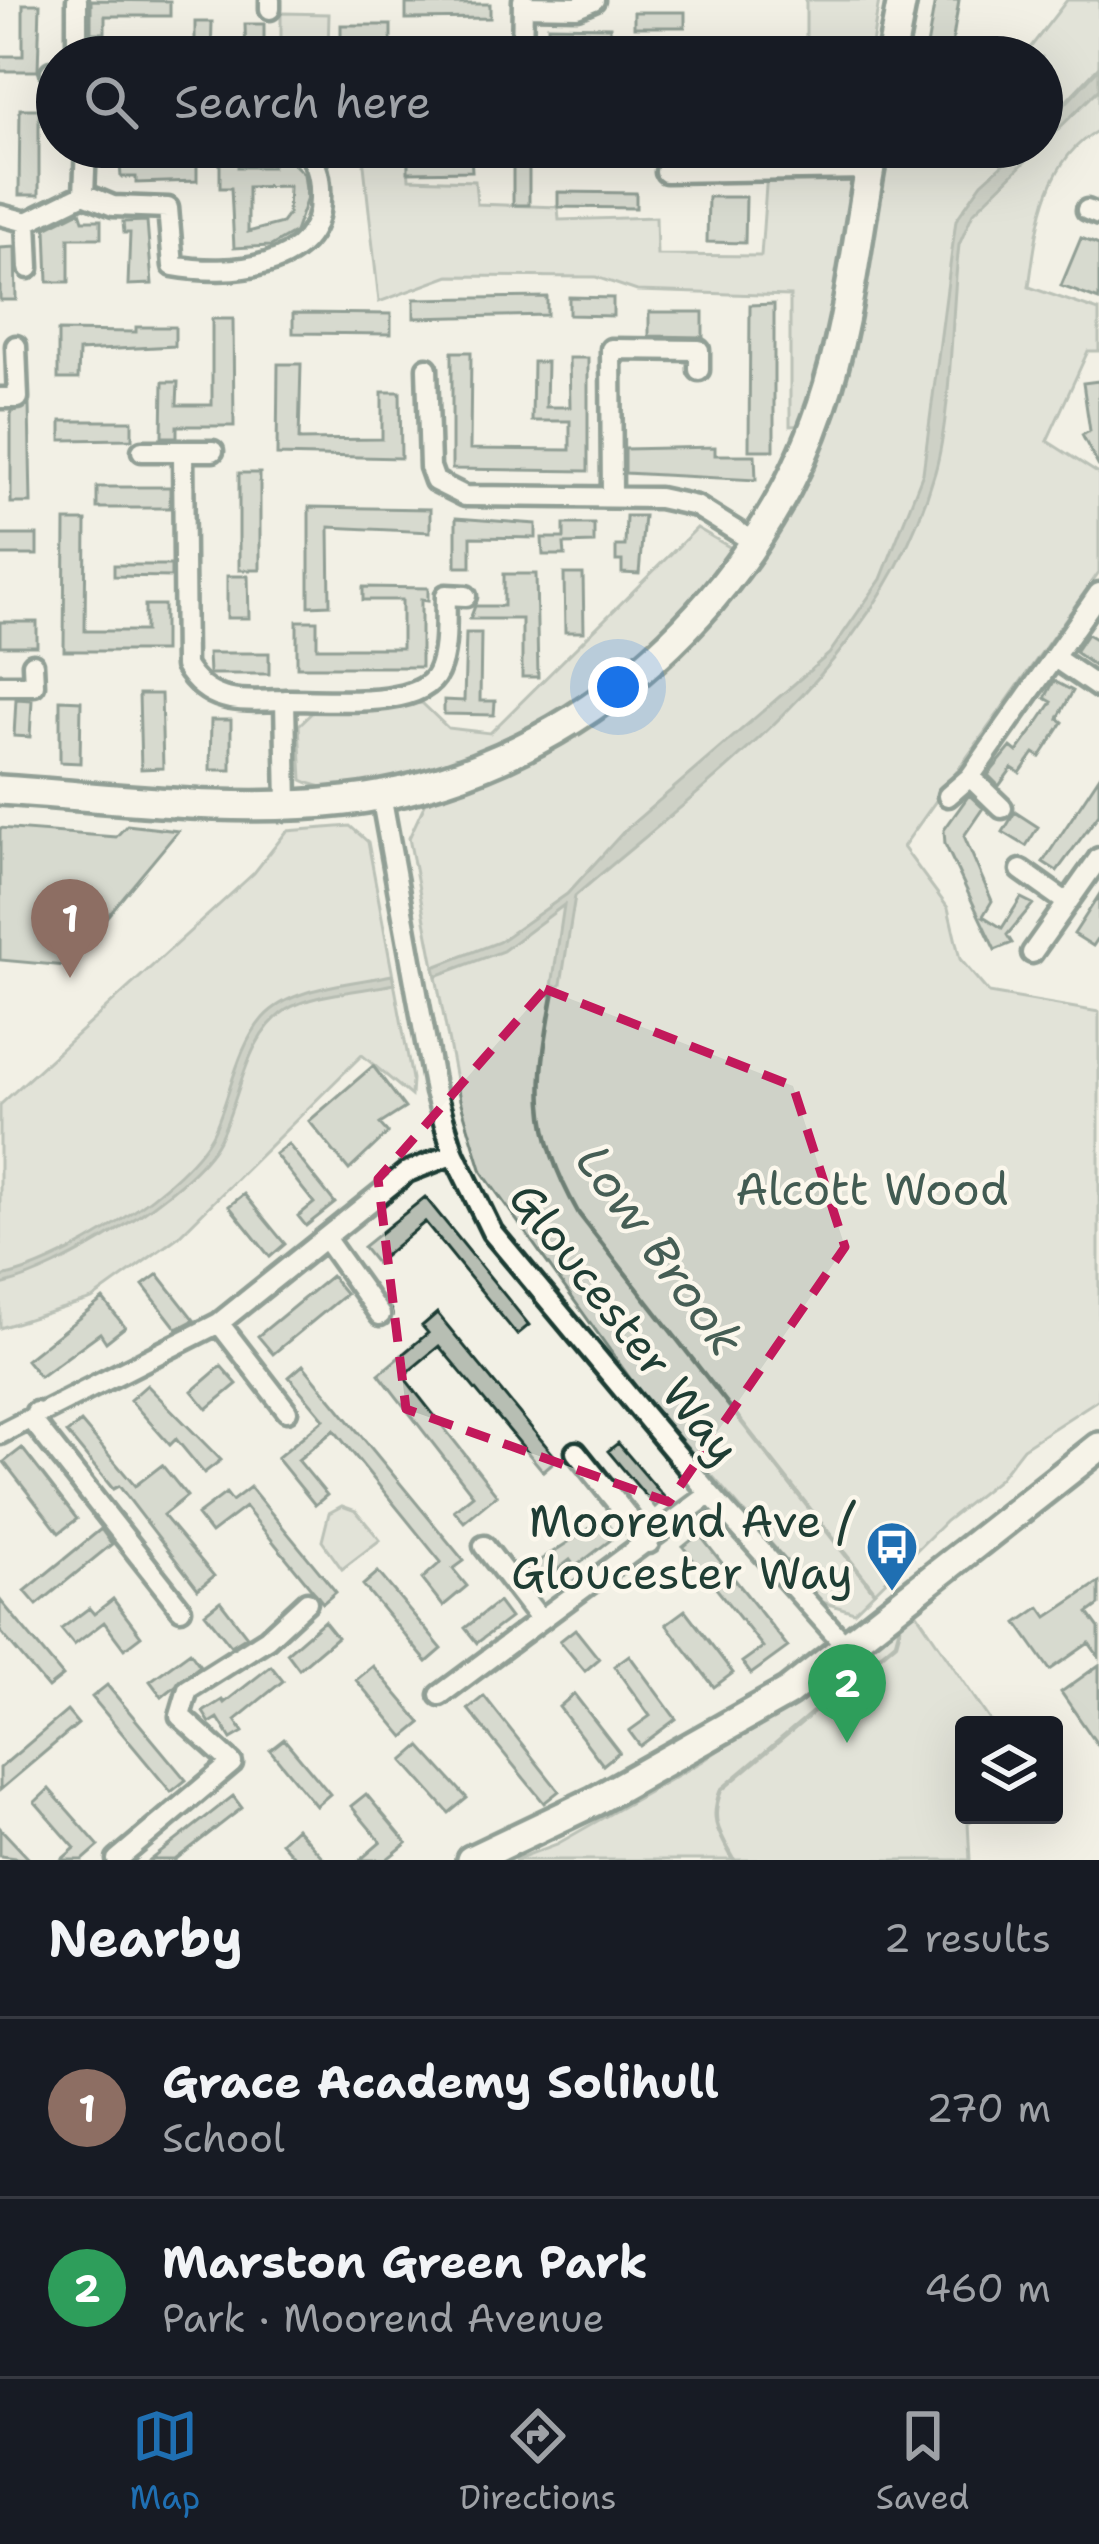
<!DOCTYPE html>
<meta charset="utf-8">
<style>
body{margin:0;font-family:"Shantell Sans",sans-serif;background:#242831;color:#f1f3f6}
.controls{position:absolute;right:36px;bottom:36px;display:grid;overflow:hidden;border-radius:12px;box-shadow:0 12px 48px #0002}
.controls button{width:108px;height:108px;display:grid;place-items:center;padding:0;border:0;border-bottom:3px solid #363941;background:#171b24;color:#f1f3f6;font:60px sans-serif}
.you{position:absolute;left:618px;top:687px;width:42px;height:42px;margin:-30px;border:9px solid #fff;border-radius:50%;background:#1a73e8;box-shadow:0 0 0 18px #1a73e833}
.badge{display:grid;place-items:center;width:78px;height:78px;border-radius:50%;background:#1f6fb2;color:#fff;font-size:39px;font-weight:700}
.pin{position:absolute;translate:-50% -99px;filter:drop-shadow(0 3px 6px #0008)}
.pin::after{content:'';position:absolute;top:63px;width:42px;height:36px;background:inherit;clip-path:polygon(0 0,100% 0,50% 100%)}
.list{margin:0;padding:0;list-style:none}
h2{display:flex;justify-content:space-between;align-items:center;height:156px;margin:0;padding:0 48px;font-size:51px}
h2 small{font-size:39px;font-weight:400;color:#9ea1a6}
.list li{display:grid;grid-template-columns:78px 1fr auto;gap:36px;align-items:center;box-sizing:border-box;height:180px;padding:0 48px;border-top:3px solid #363941}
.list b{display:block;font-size:45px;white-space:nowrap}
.list p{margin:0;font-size:39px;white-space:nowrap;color:#9ea1a6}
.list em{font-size:39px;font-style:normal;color:#9ea1a6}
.icon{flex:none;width:66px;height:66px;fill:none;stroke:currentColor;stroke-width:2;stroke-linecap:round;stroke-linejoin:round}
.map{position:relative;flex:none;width:1099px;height:1860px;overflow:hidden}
.search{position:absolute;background:#171b24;box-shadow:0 12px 48px #0002;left:36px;right:36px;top:36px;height:132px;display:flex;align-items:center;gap:30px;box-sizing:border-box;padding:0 42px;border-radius:66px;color:#9ea1a6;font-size:45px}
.sheet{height:516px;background:#171b24}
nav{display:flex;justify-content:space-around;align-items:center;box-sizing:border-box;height:168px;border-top:3px solid #363941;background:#171b24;font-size:33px;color:#9ea1a6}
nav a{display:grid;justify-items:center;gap:6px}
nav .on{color:#1f6fb2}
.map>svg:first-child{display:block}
</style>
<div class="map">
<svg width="1099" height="1860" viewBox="0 0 1099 1860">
<rect width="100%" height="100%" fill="#f2f0e5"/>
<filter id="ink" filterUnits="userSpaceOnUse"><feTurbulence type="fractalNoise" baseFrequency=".00833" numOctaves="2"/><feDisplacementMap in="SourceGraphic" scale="24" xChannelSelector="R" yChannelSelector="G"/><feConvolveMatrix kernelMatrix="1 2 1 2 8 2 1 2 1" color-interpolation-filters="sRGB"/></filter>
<g filter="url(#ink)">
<path fill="#cfd2c8" stroke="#77887e" stroke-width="3" d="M806,0H879L870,57H806Z
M1067,0H1099V130C1043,159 1037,232 1029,287L1099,311V351H1088L1047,441L1099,474V572L903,847L948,908L960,959L989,993L1099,1012V1399L1023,1448L999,1479L946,1521L854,1612L822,1602L642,1395L482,1172L460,1100L409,838L428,797L617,701L816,449L883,147H1042V57H1023Z
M281,13L329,14L328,50L403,49V57H281Z
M362,147H407L409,179L475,181L477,204L558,207L559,220L656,217L657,255L761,256L768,158L805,156L806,147H855L856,207L809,425L790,426V296L637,291L596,277L449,276L379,302Z
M697,528L731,548L732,561C700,596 668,640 631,669C569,717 375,819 302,780L299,725L318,707L422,703L448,728L490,733Z
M350,826L368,842L412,1079L411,1096L362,1055L178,1237L92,1299L0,1328V1105L254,873L287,831Z
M342,1506L356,1511L380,1540L342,1569L322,1541L329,1513Z
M916,1612L993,1725H964V1815H979L968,1823L970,1860H514L557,1844L703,1761Z"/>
<path fill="#a2aba1" stroke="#6e7f75" stroke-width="3" d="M1099,67V89L1042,145V128Z
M1022,147H1040L973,213L959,245C951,311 952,412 935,472C881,663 718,773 575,896L561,984L551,993L564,905L503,951L436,976L434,967L499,942L567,894L625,830L829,654L881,579L923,473L956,220L982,183Z
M392,975L394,984C363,991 313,993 286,1010C244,1038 241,1098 219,1140C192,1192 57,1274 0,1285V1277C60,1268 190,1185 215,1129C231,1093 237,1048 263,1018C291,986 352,984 392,975Z"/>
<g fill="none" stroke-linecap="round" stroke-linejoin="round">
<path stroke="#6e7f75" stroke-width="4.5" d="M1042,128L1099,67
M555,986C537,1080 530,1128 579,1214L874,1591
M734,1860C719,1833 709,1820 721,1790L896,1642L900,1627"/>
</g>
<path fill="#b7beb3" stroke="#1f3d34" stroke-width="3" fill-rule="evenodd" d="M91,0L170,1V16H105V33H91Z
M935,0H959L951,51L927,47Z
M23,4H40L38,71H0V56H23Z
M406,4H490V18L406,19Z
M634,12H685V27H634Z
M195,22H212L211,57H195Z
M245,24H264V57H246Z
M341,25H391V43H341Z
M548,26L610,27V57H597V41H548Z
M20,109H39V195H19Z
M220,147H238V167H272V160H290L304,174L307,198L295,232L271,246L234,248L231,188H220ZM289,186L288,215L282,223L248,232V187Z
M513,147H619V163H529V205H513Z
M471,156L472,171L408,172V157Z
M197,161V181L136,183V177H121L120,164Z
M558,192L636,193V208L558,207Z
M708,197H746L745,243L707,242Z
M80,211L83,220H101V238H69V282H48L46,228Z
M147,221L152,284L128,285L130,233H124L123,222Z
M1081,238L1099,245V300L1061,286Z
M15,247L16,300H0V248Z
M547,297V315L414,318V299Z
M569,297L613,298V316L569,315Z
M774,304V450H749L750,305Z
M649,312H703V337L649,336Z
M293,313L391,314V334L293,333Z
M212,319H233L234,426H177V437H162L163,382H178L177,405H212Z
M136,327H175V346L79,351L78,379H58V331L136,332Z
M452,352H471L470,449L570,450V421H532L533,362H547L546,407H570L569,358H588V471L452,469Z
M278,364H301L299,440L382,439V392H400L401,458L277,455Z
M1099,381V467L1082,435L1090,431L1083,383Z
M29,405L31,503H11V412Z
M61,421H132V439L61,440Z
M715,447V455H755L756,480L625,473V449Z
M239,473H260V570H239Z
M97,487H170V508H97Z
M309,507L430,509V532L329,527L330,605L309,606Z
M626,516H644L639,574L622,573V561H616V546H625Z
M456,518L536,524V538L471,537V567H456Z
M65,521H86L85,631H145V605H164V651H64Z
M564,524H594V543L564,544L565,555H543L542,538H564Z
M0,535H37V555H0Z
M114,565H171V577L114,576Z
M504,574H536L538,677H522V619H470L475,606H504Z
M564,574H583L584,632H565Z
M227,576H248L249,618H227Z
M363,587L428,588V601L421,600V667H297V621H317V648H402V600H363Z
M0,622H37V646H0Z
M466,633H481L480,701H495L494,715L444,714V700L464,701Z
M1087,634L1099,641V669L1075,652Z
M208,653H269V674H209Z
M1054,681L1073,691L1058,718L1063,722L1040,757L1034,753L1020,773L1012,768L999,786L988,775L1011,747L1017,752L1033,730L1052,702L1045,698Z
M139,694H161L163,768L141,769Z
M16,699L32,700L30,737L14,736Z
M60,700L81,701L80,763L60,762Z
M211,720H231V770H210Z
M1099,777V814L1057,871L1043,862Z
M969,795L983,808L964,836L992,901L983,916L1002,928L1021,898L1033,904L1007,935L1012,943L995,950L945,844L944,830Z
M1015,812L1038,827L1026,846L1003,832Z
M127,825L178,831L66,966L0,960V828L116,837Z
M1099,895V937L1093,946L1074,934Z
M373,1066L405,1108L380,1124L388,1133L349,1170L309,1121Z
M288,1144L335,1203L306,1226L298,1216L314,1203L275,1154Z
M244,1194L285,1244L270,1257L229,1206Z
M425,1197L529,1325L517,1335L425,1222L376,1263L363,1247Z
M158,1274L194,1320L177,1329L143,1285Z
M331,1276L346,1294L273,1354L258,1336Z
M103,1299L125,1327L106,1342L100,1333L40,1377L26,1360Z
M437,1313L557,1459L543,1471L439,1346L403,1376L497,1495L464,1522L454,1510L473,1495L379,1374L428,1333L422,1326Z
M303,1365L464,1561L453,1569L467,1586L443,1606L422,1579L441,1562L334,1430L298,1460L327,1495L315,1505L277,1458L324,1419L289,1377Z
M221,1366L237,1384L207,1409L192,1391Z
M147,1385L221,1460L204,1473L176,1439L170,1445L130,1400Z
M81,1422L135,1486L162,1465L187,1496L163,1515L214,1576L198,1589L119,1486L113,1489L67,1433Z
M618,1443L665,1498L655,1507L608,1451Z
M22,1448L77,1519L59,1533L4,1462Z
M250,1487L336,1592L323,1603L245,1507L211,1533L197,1515L226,1493L232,1501Z
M604,1519L616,1536L575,1567L570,1560L534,1588L522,1572Z
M101,1529L112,1544L37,1605L25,1591Z
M699,1534L788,1647L751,1674L742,1662L763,1647L683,1547Z
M378,1572L442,1649L427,1662L363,1585Z
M1099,1582V1605L1088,1613L1099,1628V1657L1089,1643L1050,1670L1017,1623L1040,1607L1047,1617Z
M113,1599L141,1636L124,1649L104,1622L74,1645L61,1629L89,1608L94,1614Z
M0,1600L63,1676L48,1688L0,1631Z
M220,1601L247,1636L231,1646L205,1613Z
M498,1602L510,1618L477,1643L465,1628Z
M685,1610L733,1673L714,1687L666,1624Z
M324,1621L337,1637L299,1669L287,1653Z
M575,1629L599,1659L585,1671L560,1641Z
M190,1652L200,1666L162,1697L150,1681Z
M629,1655L676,1719L640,1746L629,1731L650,1716L614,1666Z
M1099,1665V1747L1061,1692Z
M271,1666L283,1681L235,1720L243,1732L231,1739L218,1718L210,1723L203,1712L222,1700L224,1703Z
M373,1666L421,1723L404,1737L356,1680Z
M107,1685L186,1780L171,1792L92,1697Z
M574,1694L619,1752L603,1765L559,1707Z
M484,1696L559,1791L544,1803L468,1709Z
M67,1711L78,1724L0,1790V1768Z
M284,1739L330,1794L316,1806L270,1750Z
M420,1746L467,1798L449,1813L403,1761Z
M49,1789L99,1846L83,1860H61L75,1848L35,1802Z
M366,1794L407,1843L386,1860H360L381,1842L351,1806Z
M233,1796L242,1808L175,1860H151Z
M0,1828L30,1860L0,1856Z
M296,1828L325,1860H297L281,1842Z"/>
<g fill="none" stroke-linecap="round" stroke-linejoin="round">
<g stroke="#1f3d34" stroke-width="27">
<path id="street" d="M523,6L577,7L594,0
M270,9V0
M77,57V0
M522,57L523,0
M51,72H57
M86,147L84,194L113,206L168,208L173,266C228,276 320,270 320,199C321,180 317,160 303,147
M666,172L869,169
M1087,210L1099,215
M0,215L27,222L84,194
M27,222L29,268
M427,368L430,467L435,481L465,496L659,498L696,506L757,544
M0,398H18L16,346
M142,451H213
M183,453L185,666C209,706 243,701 285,700
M612,496L611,349L699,350V370
M1055,658L1099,688
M0,685H34L33,664
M970,777L1002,808
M381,795L435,1092L454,1154L492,1232L710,1494L846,1646
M948,796L970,777L1099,593
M287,805L285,700C324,699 421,711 438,672C448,650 445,619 446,595L466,596
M1021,870L1066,902
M1032,953L1099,858
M325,1238L380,1315
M219,1323L287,1411
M36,1412V1425L181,1609
M0,1434L219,1323L407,1172L454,1154
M576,1452L649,1543
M484,1546L540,1619
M440,1695L710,1494
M117,1860L232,1763L180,1716L188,1689L267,1639L307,1602"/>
</g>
<g stroke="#1f3d34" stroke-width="36">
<path id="secondary" d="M891,57L902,0
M0,790C113,797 231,814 345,801C563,776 753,611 822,405C850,323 857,232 874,147
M471,1860L595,1801L788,1692L1099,1447"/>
</g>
<use href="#street" stroke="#fbf7ec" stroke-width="18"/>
<use href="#secondary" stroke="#fbf7ec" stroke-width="27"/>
</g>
</g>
<path d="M0 0H1099V1860H0ZM545,989L793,1086L845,1247L669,1502L406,1409L378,1179Z" fill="#f2f0e5" fill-opacity=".55" fill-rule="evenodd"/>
<path fill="none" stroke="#c2185b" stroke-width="9" stroke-dasharray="24 15" stroke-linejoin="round" d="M545,989L793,1086L845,1247L669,1502L406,1409L378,1179Z"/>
<defs>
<g id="bus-pin" transform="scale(2.7)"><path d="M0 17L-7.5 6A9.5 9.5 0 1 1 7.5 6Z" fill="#1f6fb2" stroke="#fbf7ec"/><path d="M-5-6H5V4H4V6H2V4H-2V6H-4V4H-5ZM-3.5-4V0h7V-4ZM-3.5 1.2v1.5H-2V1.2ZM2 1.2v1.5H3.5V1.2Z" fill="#fff"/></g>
</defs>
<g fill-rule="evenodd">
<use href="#bus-pin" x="892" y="1547"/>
</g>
<g text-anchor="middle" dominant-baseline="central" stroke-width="9" stroke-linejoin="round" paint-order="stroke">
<g font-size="45" fill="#425b52" stroke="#fbf7ec">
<text x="872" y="1189">Alcott Wood</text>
</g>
<g font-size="45" fill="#1f3d34" stroke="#fbf7ec">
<text transform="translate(625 1323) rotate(52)">Gloucester Way</text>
</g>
<g font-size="45" fill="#1f3d34" stroke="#fbf7ec" text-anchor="end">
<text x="853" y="1521">Moorend Ave /<tspan x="853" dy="52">Gloucester Way</tspan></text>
</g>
<g font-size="48" font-style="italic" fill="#465e55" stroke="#fbf7ec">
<text transform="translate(660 1250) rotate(54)">Low Brook</text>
</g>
</g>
</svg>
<div class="controls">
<button><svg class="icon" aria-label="layers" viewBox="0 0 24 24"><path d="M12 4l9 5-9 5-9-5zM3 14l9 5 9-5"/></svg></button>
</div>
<div class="you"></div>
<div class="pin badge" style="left:70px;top:978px;background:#8d6e63">1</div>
<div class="pin badge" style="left:847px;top:1743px;background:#2e9e5b">2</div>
<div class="search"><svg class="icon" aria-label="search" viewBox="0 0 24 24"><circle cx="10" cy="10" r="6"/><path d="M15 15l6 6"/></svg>Search here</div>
</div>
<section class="sheet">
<h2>Nearby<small>2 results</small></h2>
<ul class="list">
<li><span class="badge" style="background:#8d6e63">1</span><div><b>Grace Academy Solihull</b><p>School</p></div><em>270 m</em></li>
<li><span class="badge" style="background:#2e9e5b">2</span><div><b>Marston Green Park</b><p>Park · Moorend Avenue</p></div><em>460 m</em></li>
</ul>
</section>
<nav>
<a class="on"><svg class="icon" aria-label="map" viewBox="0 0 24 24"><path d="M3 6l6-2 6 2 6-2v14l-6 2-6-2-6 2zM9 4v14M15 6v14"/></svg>Map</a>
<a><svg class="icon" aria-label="directions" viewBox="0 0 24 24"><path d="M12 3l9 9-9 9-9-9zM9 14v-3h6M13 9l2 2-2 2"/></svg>Directions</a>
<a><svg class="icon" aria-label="saved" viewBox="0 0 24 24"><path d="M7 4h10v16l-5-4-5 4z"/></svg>Saved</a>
</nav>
